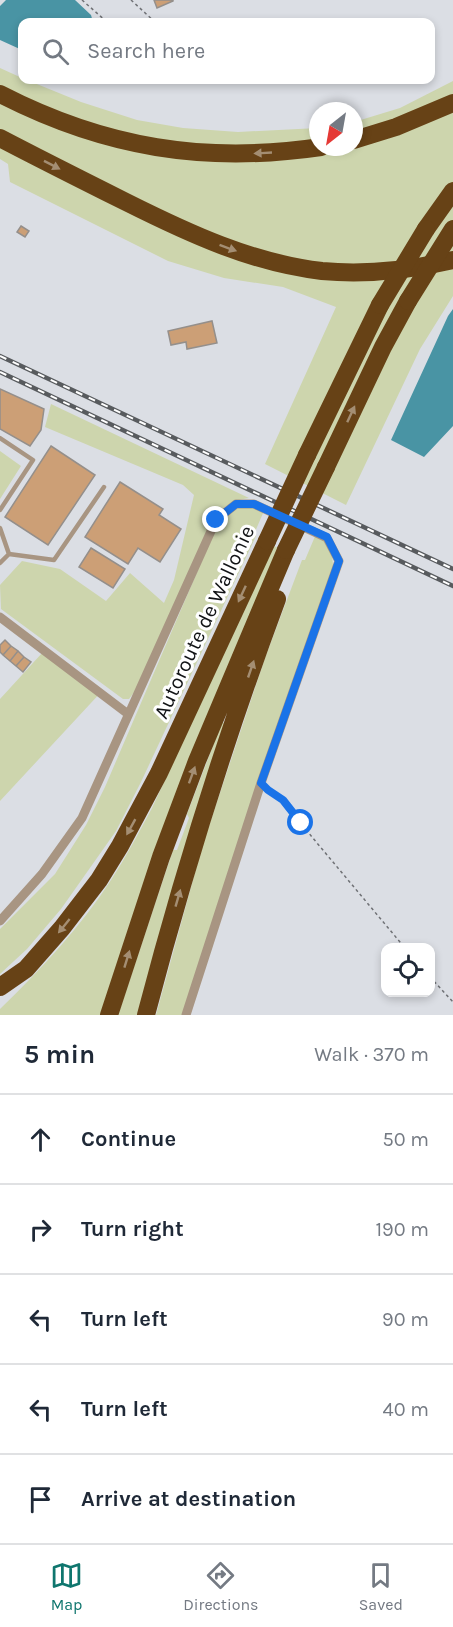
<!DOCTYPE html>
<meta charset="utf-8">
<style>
body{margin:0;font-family:Karla,sans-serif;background:#f2f2f3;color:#1f2937}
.controls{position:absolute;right:18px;bottom:18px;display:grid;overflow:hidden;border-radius:12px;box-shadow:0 3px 9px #0003}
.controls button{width:54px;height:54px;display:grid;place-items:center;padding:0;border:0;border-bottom:2px solid #e0e1e3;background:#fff;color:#1f2937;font:30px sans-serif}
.compass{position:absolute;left:309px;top:102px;width:54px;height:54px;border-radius:50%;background:#fff;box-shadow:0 3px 9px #0003;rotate:211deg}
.stop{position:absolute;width:18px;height:18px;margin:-14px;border:4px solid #1a73e8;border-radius:50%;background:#fff}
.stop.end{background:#1a73e8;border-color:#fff;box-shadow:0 2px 6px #0008}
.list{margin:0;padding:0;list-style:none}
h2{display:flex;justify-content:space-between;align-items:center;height:78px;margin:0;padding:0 24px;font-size:26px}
h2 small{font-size:20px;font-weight:400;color:#747a83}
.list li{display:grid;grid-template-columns:39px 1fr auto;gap:18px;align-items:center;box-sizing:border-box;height:90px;padding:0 24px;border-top:2px solid #e0e1e3}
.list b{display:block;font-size:22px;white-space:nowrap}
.list em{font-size:20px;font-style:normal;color:#747a83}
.icon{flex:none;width:33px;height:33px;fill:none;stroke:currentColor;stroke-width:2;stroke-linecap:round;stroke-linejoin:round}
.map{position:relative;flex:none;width:453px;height:1015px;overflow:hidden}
.search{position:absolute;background:#fff;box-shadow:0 3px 9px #0003;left:18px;right:18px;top:18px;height:66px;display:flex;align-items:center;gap:15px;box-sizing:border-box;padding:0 21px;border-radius:12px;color:#747a83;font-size:22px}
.sheet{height:528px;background:#fff}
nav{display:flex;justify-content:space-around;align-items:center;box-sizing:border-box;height:84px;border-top:2px solid #e0e1e3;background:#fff;font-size:16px;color:#747a83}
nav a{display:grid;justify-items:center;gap:3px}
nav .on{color:#0f766e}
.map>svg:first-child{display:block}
</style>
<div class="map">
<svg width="453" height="1015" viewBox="0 0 453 1015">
<rect width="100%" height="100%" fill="#dbdee4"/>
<path fill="#cdd5ad" d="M0,68L22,78V80H27L81,102L137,120L183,128L238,132L318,128V147H354V122L400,108L453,81V296L420,349L346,505L265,464L336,307L283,287L224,278L168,261L10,182L8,164L0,159Z
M51,404L249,498C232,500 223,507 212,520L138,687L129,699H123L1,609L0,585L22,561L60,569L106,601L130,573L164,603L174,580L194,495L183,485L45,427Z
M0,451L21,466L0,499Z
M251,507L264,511L254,534L256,536L141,782L116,831L61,909L27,949L0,974V929L55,874L86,825L105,787L219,521L237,508Z
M316,534C328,543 333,552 333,567L184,1015H156L202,847L265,658L302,560H305Z
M274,546L280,549L103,1015H0V1009C41,969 80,928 111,880C126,857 139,832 152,808Z
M43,652L103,690L0,801V699Z
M222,722L226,724L139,1015H118L173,850H177L189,818L187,814Z"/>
<path fill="#4994a4" d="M6,0H75L91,15L93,22H22V50L0,40V6Z
M453,309V426L424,457L391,440L448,316Z"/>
<path fill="#cc9f76" stroke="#948f8b" stroke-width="1.5" d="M154,0H173V1L157,8Z
M21,226L29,231L25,237L17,232Z
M212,321L217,343L187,349L186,342L171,345L168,331Z
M0,389L44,409L41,430L30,446L0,429Z
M51,446L95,475L48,545L5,517Z
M120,482L163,509L159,515L181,529L160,562L138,548L128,564L85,537Z
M91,548L125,569L113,588L79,567Z
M5,640L11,646L3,655L0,652V645Z
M11,646L18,651L10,661L3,655Z
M18,651L24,657L16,666L10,661Z
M24,657L31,662L23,672L16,666Z"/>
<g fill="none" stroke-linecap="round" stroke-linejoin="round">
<path stroke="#6f7175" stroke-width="1.5" stroke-dasharray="3 3" stroke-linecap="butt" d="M82,0L107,22
M131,0L155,22
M269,791L283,800L312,837L405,948
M430,977L453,1002"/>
<path stroke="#a89582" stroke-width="4.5" d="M0,438L33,460L0,510
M0,528L9,554L0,563
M9,554L54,560L104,487"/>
<path stroke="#a89582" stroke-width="9" d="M0,617L128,714
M0,921L42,874L82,818L216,520L236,504H254L327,538L339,561L261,783L186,1015"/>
<path stroke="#674216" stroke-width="18" d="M0,94C105,148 205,164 321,147
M0,138C42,160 84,181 126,202C188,233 252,263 322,271C366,275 411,270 453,260
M354,140L396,127L453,103
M426,229L453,191
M307,455L380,305
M326,467L383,347L408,301
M0,987L26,969L62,928L99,880L120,846L159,773L267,541
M109,1015L161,857L197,761L286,550
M146,1015C183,874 226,736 277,599"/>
<g stroke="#585b5e" stroke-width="4.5">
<path id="rail" d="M0,356L453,569
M0,372L453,586"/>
</g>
<use href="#rail" stroke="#fff" stroke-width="2" stroke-dasharray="7" stroke-linecap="butt"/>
<path stroke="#674216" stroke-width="18" d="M408,301L453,229
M380,305L426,229
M267,541L307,455
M286,550L326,467"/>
</g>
<defs><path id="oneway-solid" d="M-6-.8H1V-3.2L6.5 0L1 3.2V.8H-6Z" transform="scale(1.5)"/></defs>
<g fill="#a48e73">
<use href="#oneway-solid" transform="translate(263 153) rotate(177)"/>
<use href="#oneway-solid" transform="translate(52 165) rotate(27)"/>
<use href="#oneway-solid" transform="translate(228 248) rotate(20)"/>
<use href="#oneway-solid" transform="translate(351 414) rotate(-65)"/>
<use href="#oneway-solid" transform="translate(242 594) rotate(115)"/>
<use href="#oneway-solid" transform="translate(251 669) rotate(-71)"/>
<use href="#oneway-solid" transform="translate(192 775) rotate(-70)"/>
<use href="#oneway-solid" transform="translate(131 827) rotate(119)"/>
<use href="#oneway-solid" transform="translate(178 898) rotate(-74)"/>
<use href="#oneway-solid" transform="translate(64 926) rotate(129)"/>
<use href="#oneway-solid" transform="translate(127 959) rotate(-73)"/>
</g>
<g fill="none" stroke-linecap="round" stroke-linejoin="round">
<path stroke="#1a73e8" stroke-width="8" d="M216,520L236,504H254L327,537L339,561L261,783L268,790L283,800L301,823"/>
</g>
<g text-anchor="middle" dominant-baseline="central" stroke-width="6" stroke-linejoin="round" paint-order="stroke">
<g font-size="21" fill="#111315" stroke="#fff">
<text transform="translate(204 622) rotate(-65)">Autoroute de Wallonie</text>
</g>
</g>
</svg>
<div class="controls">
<button><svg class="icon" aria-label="locate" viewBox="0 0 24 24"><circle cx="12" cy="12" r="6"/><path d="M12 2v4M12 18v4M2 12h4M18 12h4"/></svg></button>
</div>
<svg class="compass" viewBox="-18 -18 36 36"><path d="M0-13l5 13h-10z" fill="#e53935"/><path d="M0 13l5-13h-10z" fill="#747a83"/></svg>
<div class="stop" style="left:301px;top:823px"></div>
<div class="stop end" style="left:216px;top:520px"></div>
<div class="search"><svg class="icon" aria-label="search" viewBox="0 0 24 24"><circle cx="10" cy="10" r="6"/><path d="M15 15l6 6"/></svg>Search here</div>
</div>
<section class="sheet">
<h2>5 min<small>Walk · 370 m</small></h2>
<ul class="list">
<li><svg class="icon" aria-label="ahead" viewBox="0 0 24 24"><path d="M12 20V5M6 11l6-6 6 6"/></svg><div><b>Continue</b></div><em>50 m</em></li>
<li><svg class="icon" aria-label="right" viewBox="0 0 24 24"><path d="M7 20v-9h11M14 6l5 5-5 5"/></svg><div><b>Turn right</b></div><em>190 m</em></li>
<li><svg class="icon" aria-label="left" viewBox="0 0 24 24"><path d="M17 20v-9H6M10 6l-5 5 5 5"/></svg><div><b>Turn left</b></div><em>90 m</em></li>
<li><svg class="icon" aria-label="left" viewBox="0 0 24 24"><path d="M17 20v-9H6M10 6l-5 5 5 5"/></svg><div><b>Turn left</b></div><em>40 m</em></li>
<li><svg class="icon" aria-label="arrive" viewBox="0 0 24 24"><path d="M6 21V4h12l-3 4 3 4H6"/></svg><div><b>Arrive at destination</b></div></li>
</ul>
</section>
<nav>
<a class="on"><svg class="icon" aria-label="map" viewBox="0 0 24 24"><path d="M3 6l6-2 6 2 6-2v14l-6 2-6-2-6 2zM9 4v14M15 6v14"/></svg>Map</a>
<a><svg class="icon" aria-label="directions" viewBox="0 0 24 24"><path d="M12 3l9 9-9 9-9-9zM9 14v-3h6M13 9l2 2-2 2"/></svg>Directions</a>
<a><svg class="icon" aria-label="saved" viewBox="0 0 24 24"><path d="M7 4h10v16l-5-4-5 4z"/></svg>Saved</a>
</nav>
